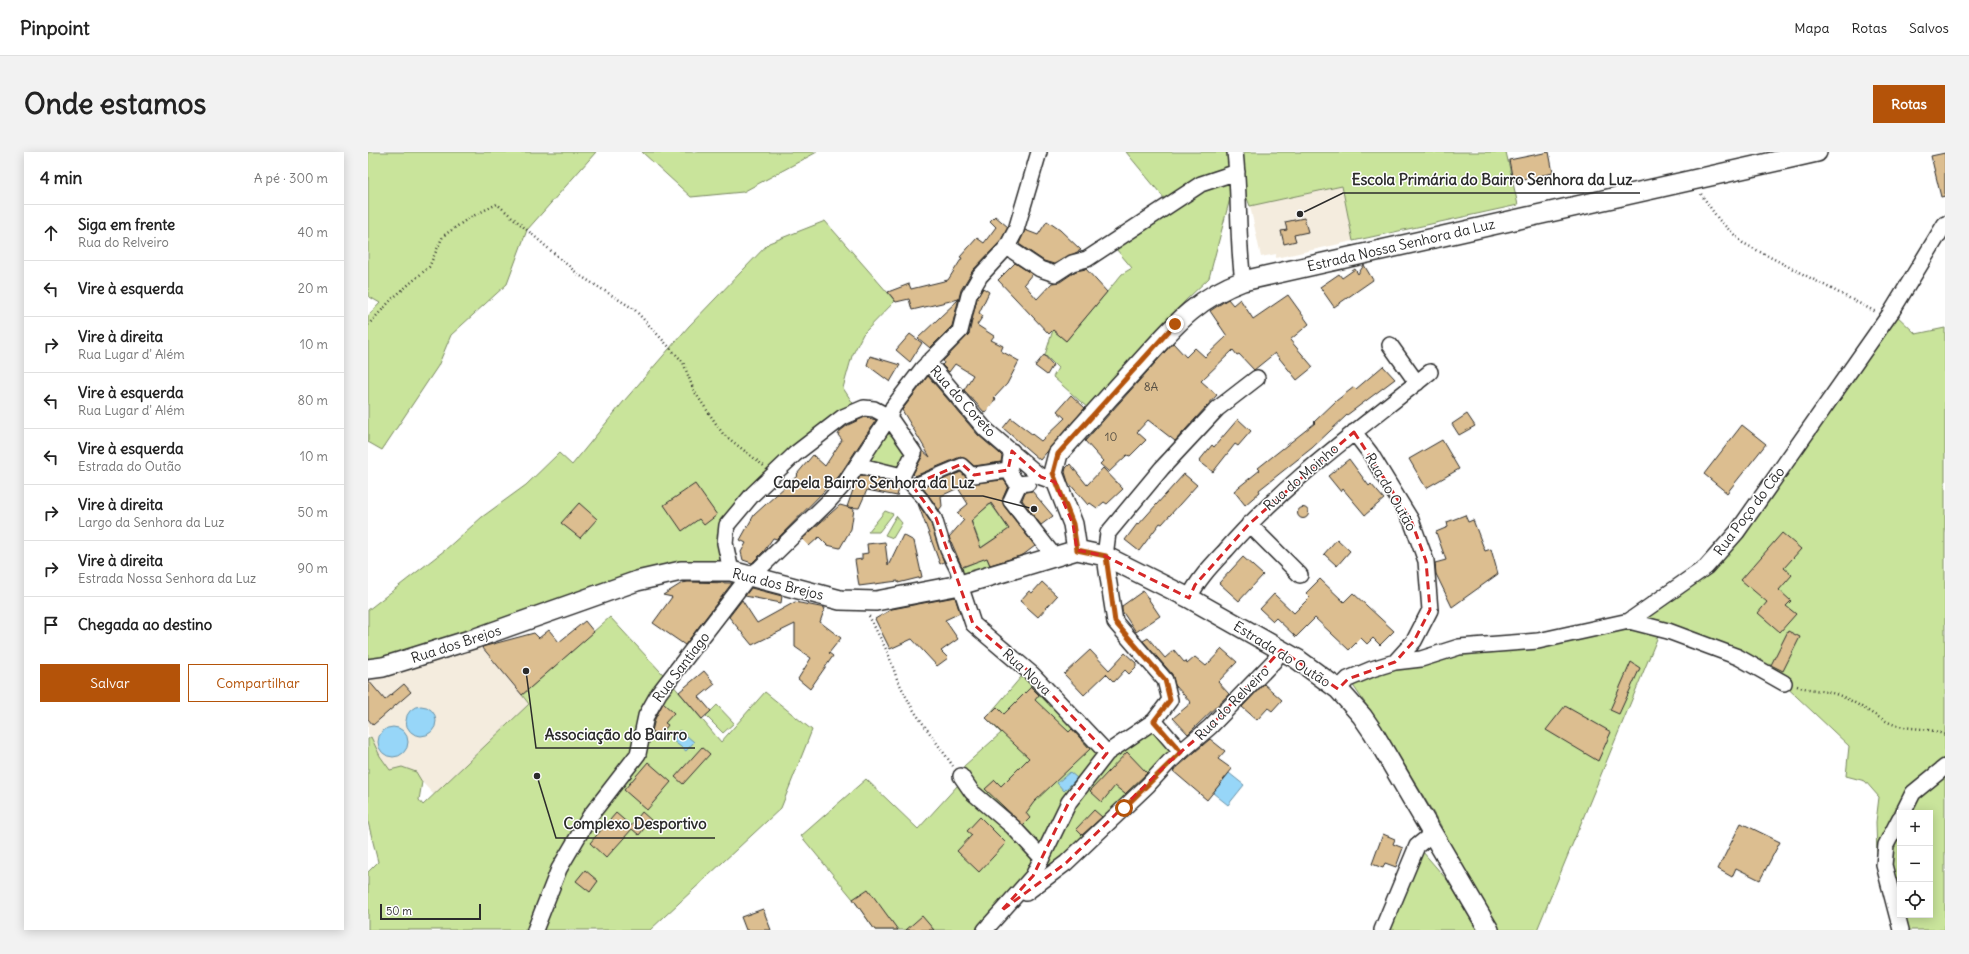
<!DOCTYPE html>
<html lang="pt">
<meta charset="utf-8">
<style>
body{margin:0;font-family:Delius,sans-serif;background:#f2f2f2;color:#222}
.controls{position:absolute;right:12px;bottom:12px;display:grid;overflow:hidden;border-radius:0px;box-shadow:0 2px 10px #0003}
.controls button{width:36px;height:36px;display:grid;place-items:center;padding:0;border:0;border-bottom:1px solid #e0e0e0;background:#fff;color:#222;font:20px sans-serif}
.scale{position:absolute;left:12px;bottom:10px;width:101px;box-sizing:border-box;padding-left:4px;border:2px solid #2b2b2b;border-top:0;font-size:11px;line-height:14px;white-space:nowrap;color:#2b2b2b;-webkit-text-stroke:3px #fff;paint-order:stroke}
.stop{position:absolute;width:12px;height:12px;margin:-9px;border:3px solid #b45309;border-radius:50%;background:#fff}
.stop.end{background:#b45309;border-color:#fff;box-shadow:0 1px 4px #0008}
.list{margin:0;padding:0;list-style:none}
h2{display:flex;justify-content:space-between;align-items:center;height:52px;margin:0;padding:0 16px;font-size:17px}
h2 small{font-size:13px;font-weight:400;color:#767676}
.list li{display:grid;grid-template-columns:26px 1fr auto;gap:12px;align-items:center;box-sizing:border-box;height:56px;padding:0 16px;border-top:1px solid #e0e0e0}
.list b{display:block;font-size:15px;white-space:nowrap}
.list p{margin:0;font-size:13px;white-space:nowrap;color:#767676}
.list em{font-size:13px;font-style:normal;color:#767676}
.actions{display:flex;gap:8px;padding:12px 16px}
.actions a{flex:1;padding:9px 0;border:1px solid #b45309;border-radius:0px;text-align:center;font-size:14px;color:#b45309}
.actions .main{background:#b45309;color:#fff}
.icon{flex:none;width:22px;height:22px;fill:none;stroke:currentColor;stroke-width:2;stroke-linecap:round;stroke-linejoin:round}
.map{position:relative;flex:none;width:1577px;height:778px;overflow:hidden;border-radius:0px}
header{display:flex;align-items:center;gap:24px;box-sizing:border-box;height:56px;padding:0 20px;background:#fff;border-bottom:1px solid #e0e0e0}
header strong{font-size:19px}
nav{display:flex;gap:22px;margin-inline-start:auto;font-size:14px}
.intro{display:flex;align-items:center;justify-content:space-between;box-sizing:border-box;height:96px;padding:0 24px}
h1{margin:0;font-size:28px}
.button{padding:10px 18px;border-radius:0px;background:#b45309;color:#fff;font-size:14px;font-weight:700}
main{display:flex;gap:24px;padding:0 24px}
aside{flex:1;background:#fff;border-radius:0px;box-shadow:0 2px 10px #0003}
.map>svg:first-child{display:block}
</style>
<header>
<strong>Pinpoint</strong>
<nav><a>Mapa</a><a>Rotas</a><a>Salvos</a></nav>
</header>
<div class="intro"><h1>Onde estamos</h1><a class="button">Rotas</a></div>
<main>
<aside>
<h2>4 min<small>A pé · 300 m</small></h2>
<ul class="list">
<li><svg class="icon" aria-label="ahead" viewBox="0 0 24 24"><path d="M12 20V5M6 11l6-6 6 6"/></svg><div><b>Siga em frente</b><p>Rua do Relveiro</p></div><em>40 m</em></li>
<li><svg class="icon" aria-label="left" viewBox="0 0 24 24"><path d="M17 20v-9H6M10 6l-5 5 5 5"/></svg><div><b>Vire à esquerda</b></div><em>20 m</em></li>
<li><svg class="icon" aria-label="right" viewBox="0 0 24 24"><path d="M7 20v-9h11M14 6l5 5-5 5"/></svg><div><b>Vire à direita</b><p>Rua Lugar d' Além</p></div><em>10 m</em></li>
<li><svg class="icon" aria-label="left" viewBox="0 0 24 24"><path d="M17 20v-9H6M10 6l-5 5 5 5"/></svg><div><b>Vire à esquerda</b><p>Rua Lugar d' Além</p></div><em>80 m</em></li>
<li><svg class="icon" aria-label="left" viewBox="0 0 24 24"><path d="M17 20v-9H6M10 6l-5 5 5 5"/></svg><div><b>Vire à esquerda</b><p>Estrada do Outão</p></div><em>10 m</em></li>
<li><svg class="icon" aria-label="right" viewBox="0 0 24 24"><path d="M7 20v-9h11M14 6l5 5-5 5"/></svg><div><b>Vire à direita</b><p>Largo da Senhora da Luz</p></div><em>50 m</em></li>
<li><svg class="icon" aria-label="right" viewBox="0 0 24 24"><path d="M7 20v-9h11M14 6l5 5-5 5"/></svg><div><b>Vire à direita</b><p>Estrada Nossa Senhora da Luz</p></div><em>90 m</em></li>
<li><svg class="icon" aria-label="arrive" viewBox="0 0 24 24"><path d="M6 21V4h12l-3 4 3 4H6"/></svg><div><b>Chegada ao destino</b></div></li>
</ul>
<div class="actions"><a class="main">Salvar</a><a>Compartilhar</a></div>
</aside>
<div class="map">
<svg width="1577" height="778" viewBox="0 0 1577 778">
<rect width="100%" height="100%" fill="#fff"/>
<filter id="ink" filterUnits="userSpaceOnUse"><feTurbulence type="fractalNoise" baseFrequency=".025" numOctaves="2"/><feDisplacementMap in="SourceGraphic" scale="8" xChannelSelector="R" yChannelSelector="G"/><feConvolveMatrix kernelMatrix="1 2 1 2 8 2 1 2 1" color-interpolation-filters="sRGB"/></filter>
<g filter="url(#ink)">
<path fill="#f4ecde" d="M974,34L985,89L908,106V102L893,105L882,54Z
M113,494L162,552L66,643L54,630L48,620L34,615L22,618L12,604L0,582V526L38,518Z"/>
<path fill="#c9e49b" stroke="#7a8863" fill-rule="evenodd" d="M0,0H228L159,78L139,132L83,183L70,214L14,298L0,290V164L12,151L0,144Z
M274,0H449L375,40L323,45Z
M758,0H1138L1150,53L985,89L974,34L882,54L869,20L841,126L817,149L722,258L685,225L690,216L677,203L685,178L698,189L754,122L764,116L743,91L801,52Z
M457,69L527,149L495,182L484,204L475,236L490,259L475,265L359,373L354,410L0,513V458L77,398L114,365L158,333L191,301L204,313L256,249L321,174L401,91Z
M1524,159L1548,182L1577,176V778H1533L1516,715L1509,705L1508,670L1511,645L1497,629L1478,624L1481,594L1411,528L1293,477L1169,778H1132L1094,716L1072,672L1020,585L982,529L1004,517L1261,469L1338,415ZM1532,661H1562V763H1532Z
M519,282L526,284L540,301L528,319L503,311L504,305Z
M623,352L648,387L632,383L614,395L624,418L599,431L593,416L605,411L599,398L612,392L601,362L611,361Z
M517,359L525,362L511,380H500Z
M528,364L534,371L525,386L517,383Z
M242,465L304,532L353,590L397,540L444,578L413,656L282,778H0V720L10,710L0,670V587L3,585L12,604L22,618L34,615L48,620L54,630L51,648L55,653L161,552L154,543Z
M659,518L739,601L786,569L813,600L617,778H507L485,747L433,684L498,627L550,677L590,633L596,614L633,581L618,566Z
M349,553L366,571L355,581L338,564Z
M1048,692L1080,729L1109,778H1014Z"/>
<path fill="#97d6f8" stroke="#6c92a6" d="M38 569a15 15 0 1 1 30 0a15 15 0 1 1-30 0Z
M10 590a15 15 0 1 1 30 0a15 15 0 1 1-30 0Z
M312,578L326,590L318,599L304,588Z
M702,620L709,626L696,639L689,631Z
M861,621L876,633L860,653L845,641Z"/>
<path fill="#dcbe90" stroke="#2b2b2b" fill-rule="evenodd" d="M1181,0L1185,21L1145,29L1141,8Z
M1577,1V44L1573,45L1563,4Z
M627,64L640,75L632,90L605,118L593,138L584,174L562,196L550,186L591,147L544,158L541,147L528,150L520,140L541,132L543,137L580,128L594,106L592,105L609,86L616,91L628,75L622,69Z
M936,66L940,80L926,83L928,89L916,92L913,79L919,78L917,70Z
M679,69L692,78L713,98L686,112L676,109L651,92L657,78L670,83Z
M647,111L664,122L656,132L669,147L684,131L692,130L708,119L718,117L739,140L698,189L685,178L681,182L630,128Z
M996,113L1005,128L966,155L952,135L971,122L974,126L987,117L990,122Z
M615,136L621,140L611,161L615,164L609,173L626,184L623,188L635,194L633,199L651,209L639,232L626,246L628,247L617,261L596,238L605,223L587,212L581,220L574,213L576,211L575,209L601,182L609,146Z
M920,143L941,172L922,188L945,215L929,228L907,201L886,218L871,202L869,203L865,198L833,229L849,243L807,289L780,268L769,280L778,288L762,304L759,303L741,320L732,312L735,309L717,289L805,191L818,205L827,196L837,205L859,184L842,159L860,147L865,153L872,147L885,167Z
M542,182L554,191L542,210L528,198Z
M676,203L685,213L679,223L667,214Z
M502,204L532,213L522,230L499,213Z
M1015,214L1027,227L979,263L944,296L891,338L892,340L877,353L866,339L892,318L890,316L947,271L946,270L968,249L986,235L988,237Z
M560,224L610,283L631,301L634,304L633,310L606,314L598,307L592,305L547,324L545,322L554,305L555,299L562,305L534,258Z
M703,243L717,256L672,308L635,276L643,266L673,289L697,266L689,259Z
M1099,262L1107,274L1091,283L1084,272Z
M497,265L508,268L471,324L409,387L405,386L396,399L384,411L375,408L373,400L378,391L372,388L386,363L430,323L429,322L445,303L457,314L474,288L470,283L472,279L480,273Z
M870,267L883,279L870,294L867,292L845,320L831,309L844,293L846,295Z
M1374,273L1398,292L1359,341L1336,322Z
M1074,288L1091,317L1058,336L1041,307Z
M981,307L1001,334L1003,332L1016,347L997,363L975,337L973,340L960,324Z
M702,312L719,333L735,316L755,337L739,352L736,350L729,356L722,351L720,353L700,330L697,320L698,316Z
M593,320L603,331L636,328L640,334L635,346L636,354L667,394L655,403L622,413L619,406L594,415L581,385L596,368L589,361L600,352L590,336L573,344L574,354L571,358L555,336ZM623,351L641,377L613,396L603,369Z
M816,322L829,333L794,372L792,371L771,399L757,388L769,372L770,373Z
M493,323L532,333L529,344L499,338L491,356L479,355L486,335Z
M327,332L349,363L336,373L331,367L314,379L296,353Z
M664,339L685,364L673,373L654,348L657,340Z
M211,351L229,367L212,386L193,371Z
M550,352L562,369L576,410L572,412Z
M472,353L486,357L483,377L472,396L459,393L451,385L441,394L434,387Z
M929.5 361a5.5 5.5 0 1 1 11 0a5.5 5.5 0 1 1-11 0Z
M1097,363L1100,370L1105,368L1117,399L1123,397L1130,422L1084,455L1068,422L1067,411L1078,408L1068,380L1080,375L1079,370Z
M1414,381L1433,397L1416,416L1424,423L1411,438L1423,449L1418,454L1428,462L1412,480L1390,461L1399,450L1373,428Z
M535,383L546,389L554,425L530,431V429L491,434L487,408L494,407V402L500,401L499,392L517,390L520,414Z
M969,387L982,399L969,414L956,402Z
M875,405L895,423L871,449L851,431Z
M952,427L976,450L985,441L1026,479L1012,493L1005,486L999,492L993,486L981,498L947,466L928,485L908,466L905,469L892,457L906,442L926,461L942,445L938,441Z
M320,430L364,431L317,493L285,471L304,445L295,443L314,431Z
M674,430L689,444L670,465L652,449L661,439L664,441Z
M383,436L414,444L413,451L377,444Z
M775,439L792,464L768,480L754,459V454Z
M587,445L592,461L577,468L590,487L573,499L580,506L569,514L544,487L522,497L507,467L524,457Z
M374,448L389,471L427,450L457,456L452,470L473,486L461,501L465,504L442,537L430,527L443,506L427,495V472L384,493L361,465Z
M217,469L226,480L154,543L114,495L166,481L171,486L181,478L191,490Z
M1420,479L1432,485L1415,519L1403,513Z
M780,486L797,506L806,498L816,510L818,509L819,512L827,505L838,514L854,497L869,510L850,530L861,542L820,582L805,566L823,551L807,533L804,522L775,489Z
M722,498L741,518L757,501L768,511V515L761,522L757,518L746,530L738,522L716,543L696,522Z
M1263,510L1272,516L1251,562L1242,558Z
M336,519L347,532L331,545L343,559L334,567L311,540Z
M0,528L17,548L36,532L43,540L5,573L0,567Z
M896,532L914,548L904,559L900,556L889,568L874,555Z
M663,535L671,543L667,548L701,580L704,577L722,597L666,650L658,661L662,666L655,673L617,637L627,628L633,634L661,606L618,566L629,555L636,562Z
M295,551L306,561L297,571L300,573L291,585L284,579L287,567Z
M1197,554L1243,580L1230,609L1178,578Z
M842,587L857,599L850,607L864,617L839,648L805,619Z
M334,595L342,602L315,632L307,625Z
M759,600L779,621L757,642L747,634L734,650L722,639Z
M280,610L303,630L279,658L256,638Z
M726,658L734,665L714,683L708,677Z
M274,660L283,668L271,683L264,677L238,706L222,691L248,661L263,674Z
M612,665L638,691L611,720L589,699L604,683L599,679Z
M1373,671L1412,690L1392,728L1368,716L1364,725L1350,717Z
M1015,682L1027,687L1025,692L1035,696L1028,715L1017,711L1015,716L1004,712Z
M217,718L230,729L222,740L208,729Z
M500,737L530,778H507L485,747Z
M395,757L403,778H378L373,765Z
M554,764L566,778H538Z"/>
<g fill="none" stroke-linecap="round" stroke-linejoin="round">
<g stroke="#2b2b2b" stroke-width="14">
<path id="pedestrian" d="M534,324L555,347L568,366L578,398L588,418L592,433
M544,333L594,312L606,323"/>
</g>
<g stroke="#2b2b2b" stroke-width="18">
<path id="minor" d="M867,0C872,43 869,87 875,129
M639,95L672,117L687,122L704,111L719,107L833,32L869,20
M1022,193L1049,231
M560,210L617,277L673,325L687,330
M986,280L1002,301L1043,368L1058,409L1062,458L1046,489L1027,510
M644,299C641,313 639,322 650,332L660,331
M606,323L640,318
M651,332L643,349L686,404
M881,372L932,423
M363,419L357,391L359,373L385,342L427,302L475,265L496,256L506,257L521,265L546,301L534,324L489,313
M592,433L605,472L664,522L739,601
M821,446C830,427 844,413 858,398C917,330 992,277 1062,220
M1261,469L1300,479L1370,505L1416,531
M970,537L980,527L1004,517L1027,510L1053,507L1091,495L1170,489L1261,469L1338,415L1369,380L1524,159L1577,72
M786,569L813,600
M593,624L604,640L645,675L674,706
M1535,661L1545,641L1577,615
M1532,666L1518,693L1516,713L1533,778
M658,741L698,711L780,633L801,610L842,575L906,509L913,498
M167,778L191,717L222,664L270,602L278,564L291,541L381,424L392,416L460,350L478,330L521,265L525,255L555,216L592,179L601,143L612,124L639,95L648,78L671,0
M617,778L665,724L701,650L739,601L786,569L802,548L797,528L747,470L739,419L737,404L740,381L794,316L849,257L889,226
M1014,778L1049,694L1065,681"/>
</g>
<g stroke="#2b2b2b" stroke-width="22">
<path id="tertiary" d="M709,398L705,372L685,321L690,302C715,274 740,246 766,218C801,180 825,147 875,129L1449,0
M0,517L15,515L108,486L269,429L313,419H363L472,448L508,449L592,433L709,398L737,404L821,446L929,507L970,537L994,564L1005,580L1121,778"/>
</g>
<path stroke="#2b2b2b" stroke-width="2.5" stroke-dasharray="1 3" stroke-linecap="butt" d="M1333,42L1351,68L1375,91L1508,160
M0,173L25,146L61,115L75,84L101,66L129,52L211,123L266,157L315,210L326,239L355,282L396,314
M501,464L520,501L529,527L544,556L585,614
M1429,534C1444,539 1458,538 1473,544C1492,552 1508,566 1527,573C1544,578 1561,575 1577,583"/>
<use href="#pedestrian" stroke="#fff" stroke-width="11"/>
<use href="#minor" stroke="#fff" stroke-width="15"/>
<use href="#tertiary" stroke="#fff" stroke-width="19"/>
</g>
</g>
<g fill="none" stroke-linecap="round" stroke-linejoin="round" filter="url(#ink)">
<path stroke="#b45309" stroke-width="5" d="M756,656L813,600L786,569L802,548L797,528L747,470L738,404L709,398L705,372L685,321L690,302L807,172"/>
</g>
<path fill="none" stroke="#d62828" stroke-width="3" stroke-dasharray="8 5" stroke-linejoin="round" d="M986,280L1043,368L1058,409L1062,458L1046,489L1027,510L980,527L970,537L913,498L842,575L801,610L698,711L633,759L665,724L701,650L739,601L664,522L605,472L568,366L544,333L594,312L606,323L640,318L644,299L673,325L687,330L705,372L709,398L737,404L821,446L827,433L881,372Z"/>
<g text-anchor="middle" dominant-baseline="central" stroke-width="3" stroke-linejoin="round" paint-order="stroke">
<g font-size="12" fill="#575044">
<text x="783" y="234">8A</text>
<text x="743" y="284">10</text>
</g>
<g font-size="14" fill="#2b2b2b" stroke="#fff">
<text transform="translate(1033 93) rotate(-13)">Estrada Nossa Senhora da Luz</text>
<text transform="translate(595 249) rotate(48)">Rua do Coreto</text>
<text transform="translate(933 325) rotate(-41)">Rua do Moinho</text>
<text transform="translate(1023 340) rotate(60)">Rua do Outão</text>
<text transform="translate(1381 359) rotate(-53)">Rua Poço do Cão</text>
<text transform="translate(410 432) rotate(14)">Rua dos Brejos</text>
<text transform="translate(88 492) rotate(-18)">Rua dos Brejos</text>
<text transform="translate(914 502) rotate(32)">Estrada do Outão</text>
<text transform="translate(313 515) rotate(-53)">Rua Santiago</text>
<text transform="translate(659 520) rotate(43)">Rua Nova</text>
<text transform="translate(864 551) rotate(-45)">Rua do Relveiro</text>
</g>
</g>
<path fill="none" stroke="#2b2b2b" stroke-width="1.5" d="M932 62L975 41H1272M666 357L615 344H398M158 519L168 596H327M169 624L188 686H347"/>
<g fill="#2b2b2b" stroke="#fff" stroke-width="1.5">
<circle cx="932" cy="62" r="4"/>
<circle cx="666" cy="357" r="4"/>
<circle cx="158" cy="519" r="4"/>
<circle cx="169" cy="624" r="4"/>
</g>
<g font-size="15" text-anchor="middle" font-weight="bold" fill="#2b2b2b" stroke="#fff" stroke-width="3" stroke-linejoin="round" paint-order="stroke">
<text x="1124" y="33">Escola Primária do Bairro Senhora da Luz</text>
<text x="506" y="336">Capela Bairro Senhora da Luz</text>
<text x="248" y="588">Associação do Bairro</text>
<text x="267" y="677">Complexo Desportivo</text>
</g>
</svg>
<div class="controls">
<button>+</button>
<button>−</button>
<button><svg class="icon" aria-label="locate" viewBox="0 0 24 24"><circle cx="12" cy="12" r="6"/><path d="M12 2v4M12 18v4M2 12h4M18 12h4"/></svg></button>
</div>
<div class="scale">50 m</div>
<div class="stop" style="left:756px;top:656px"></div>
<div class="stop end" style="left:807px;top:172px"></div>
</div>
</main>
